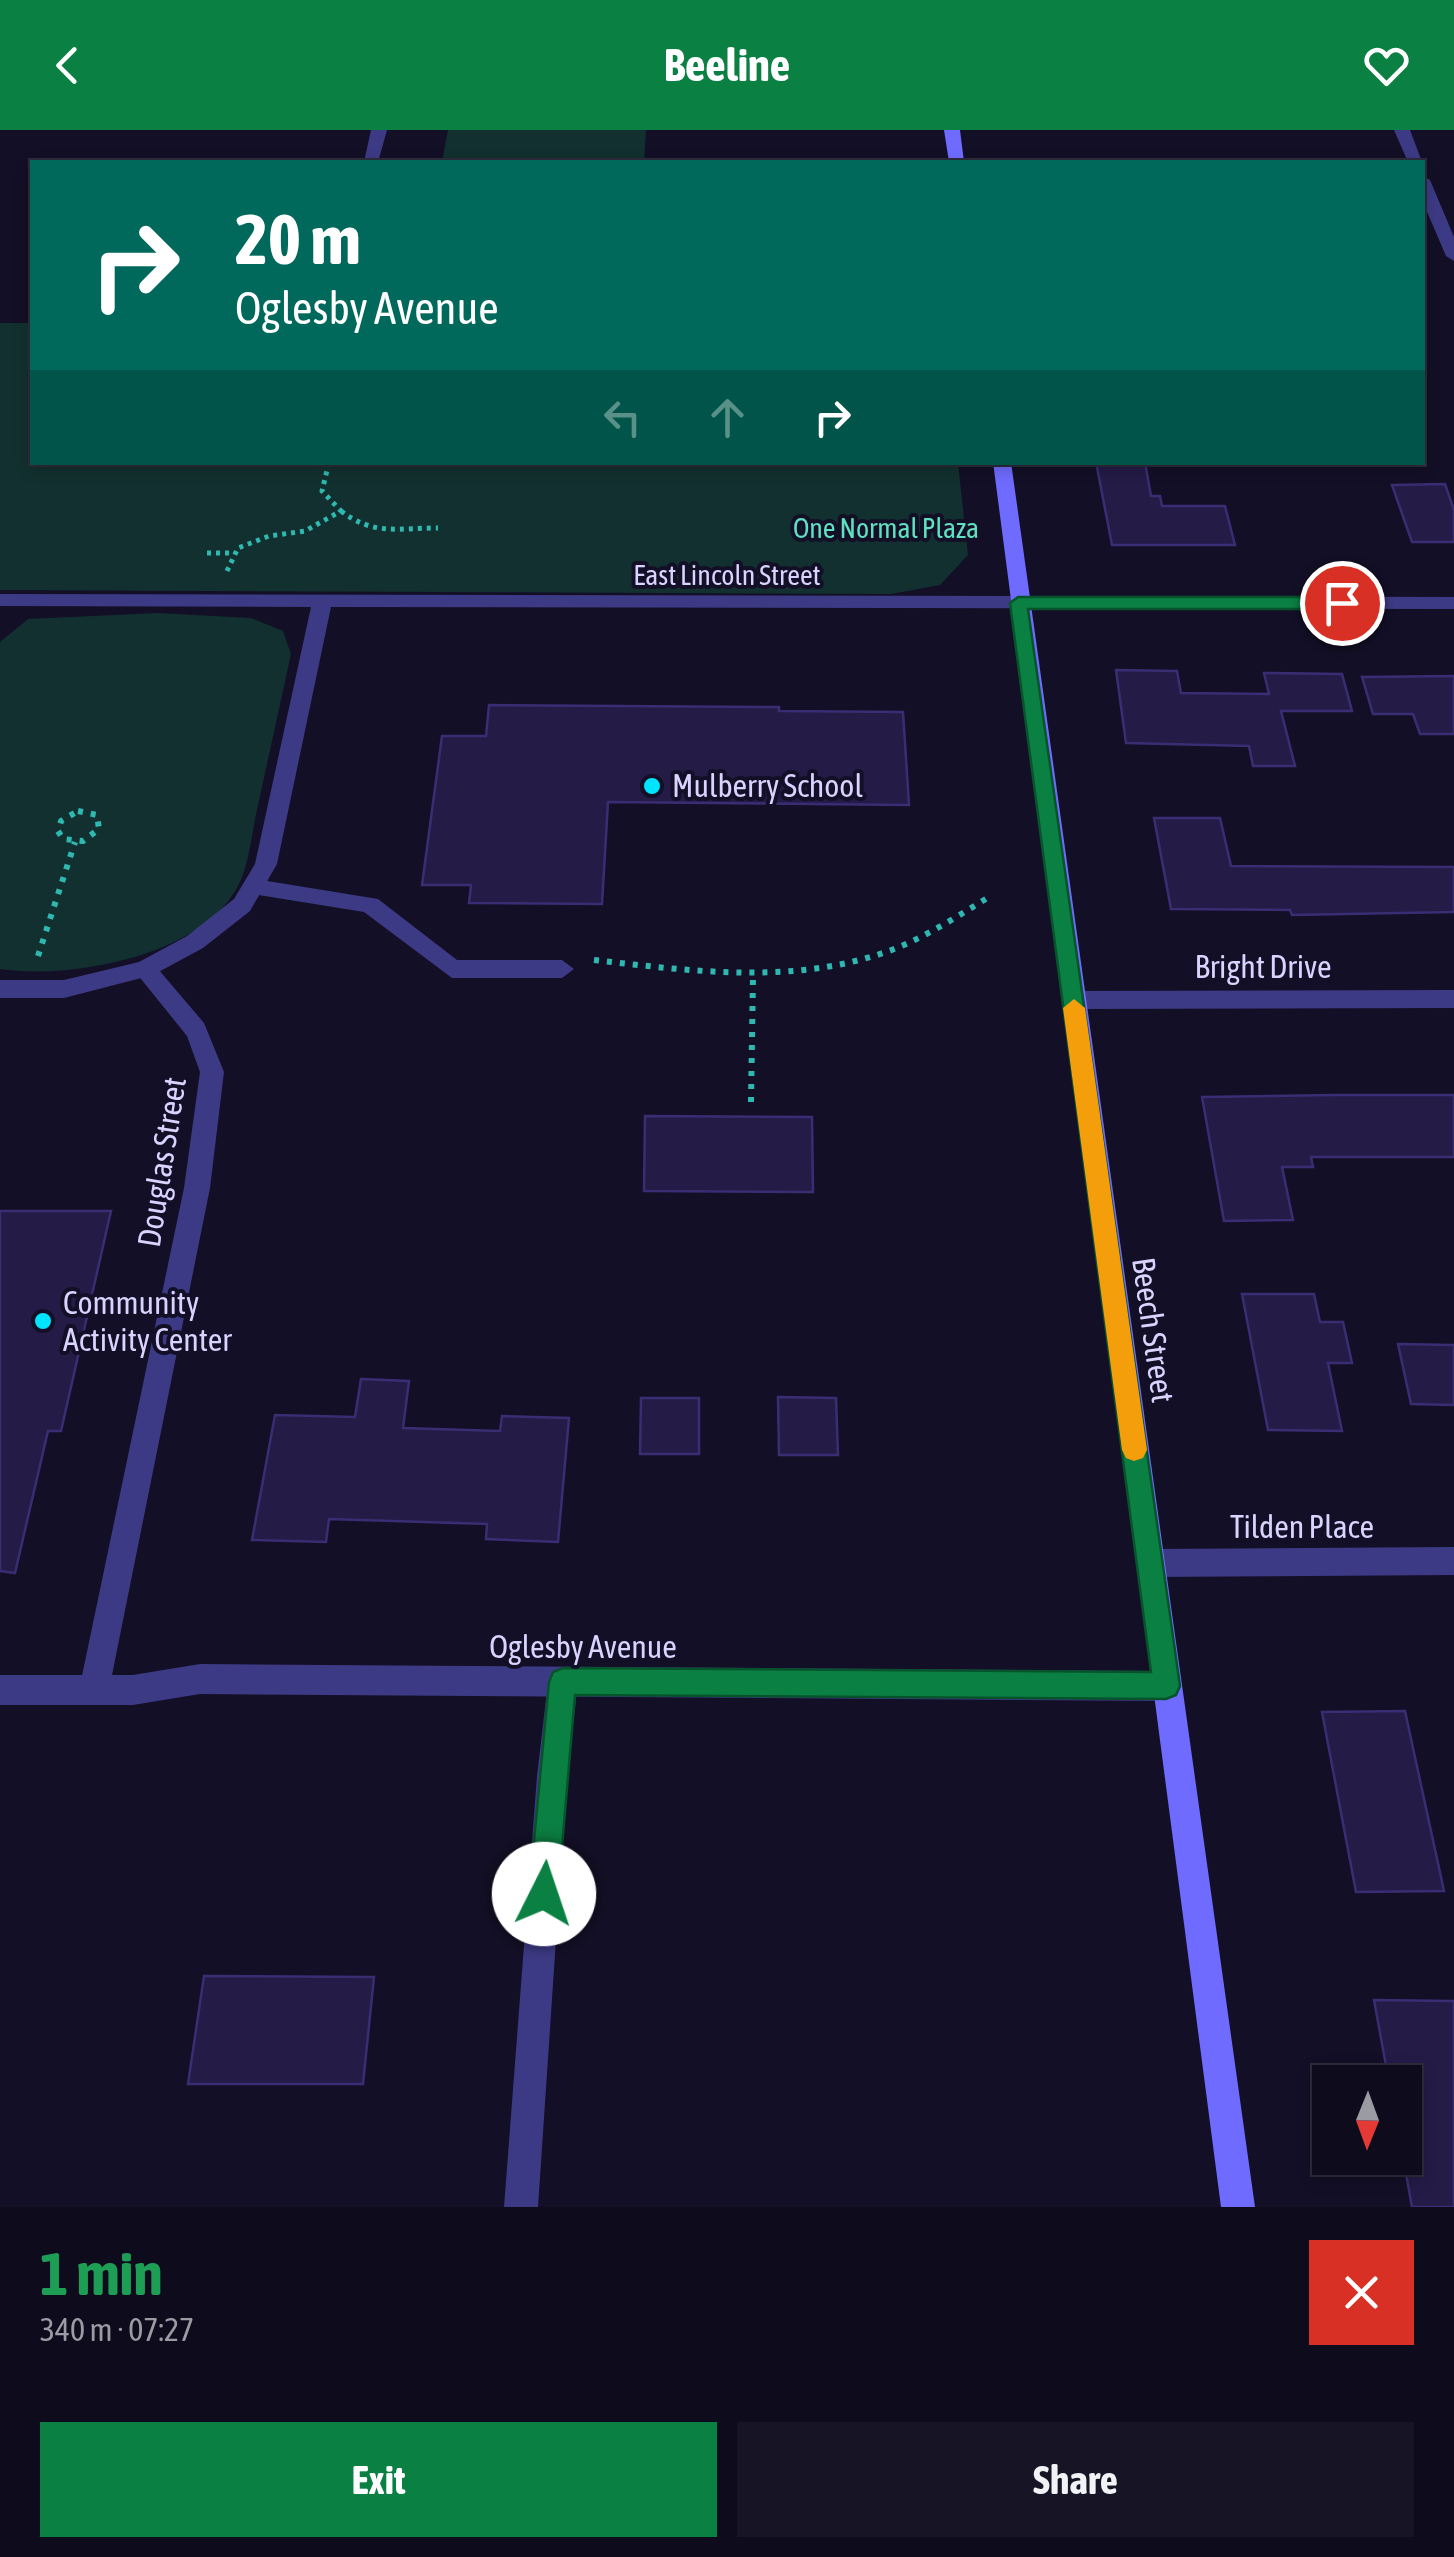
<!DOCTYPE html>
<html lang="en">
<head>
<meta charset="utf-8">
<style>
	:root { --surface:#0e0b1c; --page:#171425; --text:#f1f3f6; --muted:#9b9ba3; --line:#2e2b3b; --accent:#0b8043 }
	body { margin:0; font-family:"Asap Condensed",sans-serif; background:var(--page); color:var(--text); height:100vh; display:flex; flex-direction:column; font-size:38px; white-space:nowrap }
	* { box-sizing:border-box; margin:0 }
	p { font-size:32px; color:var(--muted) }
	.icon { flex:none; width:55px; height:55px; fill:none; stroke:currentColor; stroke-width:2; stroke-linecap:round; stroke-linejoin:round }
	.map { position:relative; height:2077px; overflow:hidden }
	.sheet { display:flex; flex-direction:column; background:var(--surface); flex:1 }
	.sheet>* { flex:none }
	.hud { position:absolute; left:30px; top:30px; width:1395px; height:305px; border-radius:0px; box-shadow:0 5px 15px #0003,0 0 0 2px var(--line); background:#00695c; color:#fff; overflow:hidden }
	.needle { width:65px; rotate:181deg }
	.fabs { position:absolute; left:1312px; top:1935px; display:grid; gap:20px }
	.fabs a { display:grid; place-items:center; width:110px; height:110px; border-radius:0px; background:var(--surface); box-shadow:0 5px 15px #0003,0 0 0 2px var(--line); font-size:50px }
	.pin { position:absolute; display:grid; place-items:center; width:85px; height:85px; color:#fff; margin:-42px; border:5px solid #fff; border-radius:50%; box-shadow:0 2px 10px #0007 }
	.me { position:absolute; width:110px; margin:-55px; rotate:4deg; stroke-linejoin:round; filter:drop-shadow(0 0 8px #0008) }
	.turn { display:flex; align-items:center; gap:35px; height:210px; padding:0 40px; font-size:45px }
	.turn .icon { width:130px; height:130px; stroke-width:2.5 }
	.turn b { display:block; font-size:70px; line-height:85px }
	.lanes { display:flex; align-items:center; height:95px; padding:0 40px; background:#0003; justify-content:center; gap:50px; direction:ltr }
	.lanes .off { opacity:.35 }
	.round { display:grid; place-items:center; flex:none; width:105px; height:105px; border-radius:0px; background:var(--page) }
	.head { display:flex; align-items:center; justify-content:space-between; height:170px; padding:0 40px }
	h1 { font-size:60px; font-weight:700; line-height:75px; color:#1e9e55 }
	.primary-button { display:flex; gap:20px; margin-top:auto; padding:20px 40px }
	.primary-button a { flex:1; height:115px; border-radius:0px; background:var(--accent); color:#fff; font-size:40px; font-weight:700; line-height:115px; text-align:center }
	.primary-button a+a { background:var(--page); color:var(--text) }
	header { display:flex; justify-content:space-between; align-items:center; height:130px; padding:0 40px; background:var(--accent); color:#fff; font-size:45px; font-weight:700 }
	.map>svg:first-child { display:block }
	.green { fill:#12302f }
	.building { fill:#241b47; stroke:#3b2d73; stroke-width:2.5 }
	.lines { fill:none; stroke-linecap:round; stroke-linejoin:round }
	.path-far1 { stroke:#2fb8b0; stroke-width:5; stroke-dasharray:4 5; stroke-linecap:butt }
	.path { stroke:#2fb8b0; stroke-width:6; stroke-dasharray:5 8; stroke-linecap:butt }
	.service { fill:#3d3a85; fill-rule:evenodd }
	.minor { fill:#3d3a85; fill-rule:evenodd }
	.secondary { fill:#6f6bff; fill-rule:evenodd }
	.route { fill:#0b8043; stroke:#07532c; stroke-width:2.5 }
	.slow { fill:#f59e0b }
	.poi-dot { fill:#00e5ff; stroke:#130f26; stroke-width:4 }
	.labels { text-anchor:middle; stroke-width:8; stroke-linejoin:round; paint-order:stroke }
	.far-park-label { font-size:28px; fill:#5fe0c0; stroke:#130f26 }
	.far-street-label { font-size:28px; fill:#d9d4ff; stroke:#130f26 }
	.poi-label { font-size:32px; fill:#d9d4ff; stroke:#130f26; text-anchor:start }
	.street-label { font-size:32px; fill:#d9d4ff; stroke:#130f26 }
</style>
</head>
<body>
<header><svg class="icon" aria-label="back" viewBox="0 0 24 24"><path d="M15 5l-7 7 7 7"/></svg>Beeline<svg class="icon" aria-label="heart" viewBox="0 0 24 24"><path d="M12 20l-8-8c-3-5 5-10 8-4 3-6 11-1 8 4z"/></svg></header>
<div class="map">
<svg width="1454" height="2077" viewBox="0 0 1454 2077">
	<rect width="100%" height="100%" fill="#130f26"/>
	<path class="green" d="M448,0H646L644,32H442Z
		M0,193H32V332L958,333L968,425L940,455L891,464L0,460Z
		M158,483L251,488L283,501L291,524C280,576 268,628 257,680C252,702 250,727 242,747C212,825 72,850 0,839V512L28,489Z"/>
	<path class="building" d="M1096,332H1145L1151,366H1160L1162,376H1225L1235,415H1112Z
		M1445,354L1454,380V412H1412L1392,355Z
		M1116,540L1177,541L1181,563L1269,564L1264,543L1342,544L1352,581H1281L1295,636H1253L1249,616L1126,613Z
		M1454,546V604H1420L1413,584H1373L1362,547Z
		M489,575L779,577V581L903,582L909,675L608,672L602,774L469,773L471,755H422L442,606H486Z
		M1154,688H1220L1231,736L1454,737V782L1292,785L1290,780L1171,779Z
		M1335,965H1454V1027H1311L1313,1037H1282L1293,1090L1224,1091L1202,967Z
		M645,986L812,987L813,1062L644,1061Z
		M0,1081H111L61,1301H48L15,1443L0,1441Z
		M1242,1164H1314L1320,1192H1343L1352,1233H1328L1342,1301L1268,1300Z
		M1398,1214L1454,1215V1275L1411,1274Z
		M361,1249L409,1251L403,1298L500,1301L502,1286L569,1288L558,1412L486,1409L487,1394L329,1389L326,1412L252,1410L275,1285L355,1287Z
		M778,1267L836,1268L838,1325H779Z
		M641,1268H699V1324H640Z
		M1405,1581L1444,1761L1356,1762L1322,1582Z
		M204,1846L374,1847L363,1954H188Z
		M1374,1870L1454,1871V2077H1412L1405,2038V1952H1389Z"/>
	<g class="lines">
		<path class="path-far1" d="M341,381C374,406 398,398 438,398
			M207,423H234
			M227,441L238,418L269,406L305,401L341,381L322,361L329,332"/>
		<path class="path" d="M78,681L97,685L99,699L83,711L63,709L58,701L61,691Z
			M38,826L75,712
			M594,830C692,841 791,855 886,822C923,809 956,787 989,767
			M751,972L753,846"/>
		<path class="service" d="M371,0H387L378,32H364Z
			M255,749L378,769L457,830H562L574,839L562,848H452L364,782L247,763L244,757L247,751Z
			M145,830L153,833L204,893L224,942L210,1058L109,1560L105,1570L94,1575L83,1570L79,1560L184,1058L200,942L187,906L133,839Z
			M563,1537L574,1542L578,1552L567,1646L538,2077H504L537,1646L548,1552L552,1542Z"/>
		<path class="minor" d="M1394,0H1410L1422,32H1408Z
			M1422,45L1430,50L1454,107V131L1446,126L1422,70Z
			M0,464L1454,467V479L331,477L277,734L250,781L203,818L153,845L64,868H0V850H64L139,832L187,806L234,769L255,734L311,477L0,476Z
			M1454,860V878L1073,879L1061,870L1073,861Z
			M1454,1417V1445L1150,1447L1140,1443L1136,1433L1140,1423L1150,1419Z
			M200,1534L1167,1541L1178,1546L1182,1556L1178,1566L1167,1571L200,1564L133,1575H0V1545H133Z"/>
		<path class="secondary" d="M944,0H960L964,32H949Z
			M993,332H1011L1255,2077H1221Z"/>
	</g>
	<path class="route" d="M1018,467H1342L1350,473L1342,479H1028L1180,1556L1176,1565L1166,1569L575,1565L558,1764L554,1774L544,1778L534,1774L529,1764L549,1552L553,1542L563,1538L1151,1542L1010,473Z"/>
	<path class="slow" d="M1074,869L1085,878L1147,1320L1143,1328L1134,1331L1126,1328L1122,1320L1063,878Z"/>
	<g class="poi-dot">
		<circle cx="652" cy="656" r="10"/>
		<circle cx="43" cy="1191" r="10"/>
	</g>
	<g class="labels">
		<g class="far-park-label">
			<text x="886" y="408">One Normal Plaza</text>
		</g>
		<g class="far-street-label">
			<text x="727" y="455">East Lincoln Street</text>
		</g>
		<g class="poi-label">
			<text x="672" y="667">Mulberry School</text>
			<text x="63" y="1184">Community<tspan x="63" dy="37">Activity Center</tspan></text>
		</g>
		<g class="street-label">
			<text x="1263" y="848">Bright Drive</text>
			<text transform="translate(162 1032) rotate(-81)" y="11">Douglas Street</text>
			<text transform="translate(1153 1200) rotate(82)" y="11">Beech Street</text>
			<text x="1302" y="1408">Tilden Place</text>
			<text x="583" y="1528">Oglesby Avenue</text>
		</g>
	</g>
</svg>
<div class="fabs">
<a><svg class="needle" viewBox="-14 -14 28 28"><path d="M0-13l5 13h-10z" fill="#e53935"/><path d="M0 13l5-13h-10z" fill="#9b9ba3"/></svg></a>
</div>
<div class="pin" style="left:1342px;top:473px;background:#d93025"><svg class="icon" aria-label="arrive" viewBox="0 0 24 24"><path d="M6 21V4h12l-3 4 3 4H6"/></svg></div>
<svg class="me" style="left:544px;top:1764px" viewBox="-20 -20 40 40"><circle r="19" fill="#fff"/><path d="M0-13L10 11 0 6-10 11z" fill="#0b8043"/></svg>
<div class="hud">
<div class="turn"><svg class="icon" aria-label="right" viewBox="0 0 24 24"><path d="M7 20v-9h11M14 6l5 5-5 5"/></svg><div><b>20 m</b>Oglesby Avenue</div></div>
<div class="lanes"><svg class="icon off" aria-label="left" viewBox="0 0 24 24"><path d="M17 20v-9H6M10 6l-5 5 5 5"/></svg><svg class="icon off" aria-label="ahead" viewBox="0 0 24 24"><path d="M12 20V5M6 11l6-6 6 6"/></svg><svg class="icon" aria-label="right" viewBox="0 0 24 24"><path d="M7 20v-9h11M14 6l5 5-5 5"/></svg></div>
</div>
</div>
<section class="sheet">
<div class="head"><div><h1>1 min</h1><p>340 m · 07:27</p></div><a class="round" style="background:#d93025;color:#fff"><svg class="icon" aria-label="close" viewBox="0 0 24 24"><path d="M6 6l12 12M18 6L6 18"/></svg></a></div>
<div class="primary-button"><a>Exit</a><a>Share</a></div>
</section>
</body>
</html>
